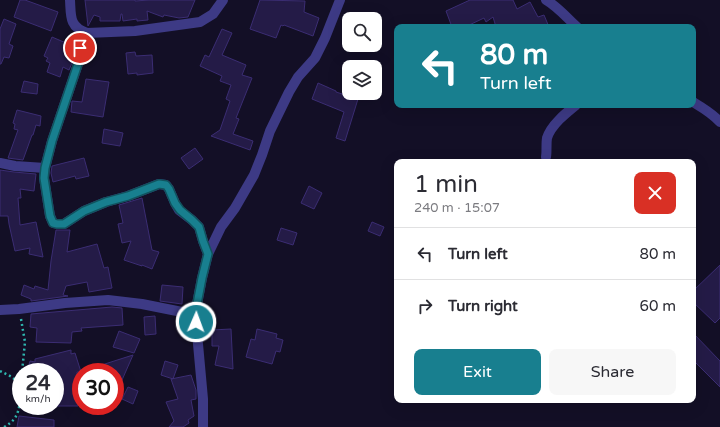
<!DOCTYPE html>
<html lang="en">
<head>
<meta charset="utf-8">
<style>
	:root { --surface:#fff; --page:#f7f7f7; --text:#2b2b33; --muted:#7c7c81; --line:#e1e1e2; --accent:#187f8f }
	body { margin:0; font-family:"Varela Round",sans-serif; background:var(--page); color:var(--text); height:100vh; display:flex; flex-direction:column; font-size:15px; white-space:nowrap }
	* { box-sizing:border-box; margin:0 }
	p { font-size:13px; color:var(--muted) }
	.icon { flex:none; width:22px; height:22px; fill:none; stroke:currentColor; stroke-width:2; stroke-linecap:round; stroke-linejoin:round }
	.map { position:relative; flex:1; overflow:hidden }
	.panel { position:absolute; left:394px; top:159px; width:302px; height:244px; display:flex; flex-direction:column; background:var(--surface); border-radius:8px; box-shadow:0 4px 16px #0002 }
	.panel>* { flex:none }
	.banner { position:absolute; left:394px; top:24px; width:302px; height:84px; border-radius:8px; box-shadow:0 4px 16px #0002; background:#187f8f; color:#fff; overflow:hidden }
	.buttons { position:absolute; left:342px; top:12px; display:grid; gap:8px }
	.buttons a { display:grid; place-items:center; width:40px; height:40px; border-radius:8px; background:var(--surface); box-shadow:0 4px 16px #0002; font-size:20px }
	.speed { position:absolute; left:12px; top:363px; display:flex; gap:8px; font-size:20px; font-weight:700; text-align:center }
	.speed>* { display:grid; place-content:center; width:52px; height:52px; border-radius:50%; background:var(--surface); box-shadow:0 4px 16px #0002; line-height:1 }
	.speed small { font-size:10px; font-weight:400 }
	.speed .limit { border:6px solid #d22; background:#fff; color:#111 }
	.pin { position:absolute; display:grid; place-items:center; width:34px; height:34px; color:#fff; margin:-17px; border:2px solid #fff; border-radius:50%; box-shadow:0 1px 4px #0007 }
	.me { position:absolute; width:44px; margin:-22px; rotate:2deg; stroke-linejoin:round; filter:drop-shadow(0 0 3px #0008) }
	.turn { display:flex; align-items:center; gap:14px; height:84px; padding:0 20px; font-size:18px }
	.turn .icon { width:52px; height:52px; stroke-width:2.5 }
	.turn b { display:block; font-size:28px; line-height:34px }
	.round { display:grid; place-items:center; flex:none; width:42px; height:42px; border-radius:8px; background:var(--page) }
	.headline { display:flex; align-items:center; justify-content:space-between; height:68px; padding:0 20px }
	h1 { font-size:24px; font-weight:600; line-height:30px }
	.button { display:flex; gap:8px; margin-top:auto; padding:8px 20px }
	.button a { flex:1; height:46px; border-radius:8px; background:var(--accent); color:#fff; font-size:16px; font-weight:600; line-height:46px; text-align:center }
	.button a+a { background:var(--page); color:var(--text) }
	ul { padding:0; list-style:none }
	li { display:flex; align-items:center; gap:12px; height:52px; padding:0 20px; border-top:1px solid var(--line) }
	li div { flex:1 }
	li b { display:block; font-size:15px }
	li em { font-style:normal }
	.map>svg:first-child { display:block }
	.building { fill:#241b47; stroke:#3b2d73 }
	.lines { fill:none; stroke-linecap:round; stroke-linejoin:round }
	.path { stroke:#2fb8b0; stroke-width:2.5; stroke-dasharray:2 3; stroke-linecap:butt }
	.street { stroke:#3d3a85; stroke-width:10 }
	.route-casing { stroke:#10535d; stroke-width:10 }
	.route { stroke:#187f8f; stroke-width:7 }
</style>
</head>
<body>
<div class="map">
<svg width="720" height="427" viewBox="0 0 720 427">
	<rect width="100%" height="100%" fill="#130f26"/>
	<path class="building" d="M20,0H25L58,12L51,31L14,17Z
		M85,0H135V1L149,0H195L188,17L179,18L164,15L163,17L147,11L148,20L137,21V19L123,21L122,14H121L120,21H100V17L94,15L88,26Z
		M260,0L305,1L304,12L319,18L313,36L284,25L283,26L281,25L276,38L250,29Z
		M470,0H513L517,9L530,2L538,17L544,15L549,27H496L493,17L486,22L484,18L465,27H452L446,11Z
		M4,19L16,24L9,44L13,46L9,58L4,57L1,64H0V29Z
		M222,29L232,33L222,55L246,65L242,75L252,78L236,118L239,119L233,134L253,141L250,150L211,136L220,130L230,101L226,99L231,85L220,81L222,76L200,66L205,55L209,57Z
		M52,37L73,46L71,56L72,57V63L69,70L63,67L60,77L47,72L50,63L46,61L48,58L44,56Z
		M135,52L136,56L152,55L153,73L137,75V73L128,74L126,53Z
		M86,79L109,82L103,117L71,112L72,101L82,102Z
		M24,81L38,84L37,94L21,92Z
		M318,83L336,91V92L358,99L345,141L336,138L344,112L312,99Z
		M17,110L41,116L40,126L36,125L33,135H32L23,160L8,158L18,130L14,129L15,124L13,123Z
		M104,129L123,133L120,146L102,143Z
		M195,148L203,159L189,169L181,158Z
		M84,158L89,176L76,179L75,176L53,182L51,173L52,166Z
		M0,170L14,172L36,174L34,191L20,189L21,198H18L20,225L36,222L43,257L29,254L30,248L15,251L9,224L8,216H0Z
		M309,186L322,193L314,209L301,203Z
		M142,198L152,250L159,252L152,269L142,265V266L124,260L131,241L122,243L118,224L123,223L119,205Z
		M372,222L384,227L380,236L368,231Z
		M281,228L297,233L293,245L277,240Z
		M56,230H70L67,252L97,244L104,268L108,267L112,288L89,292L87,282L66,286L63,295L68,296L31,301V299L21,295L24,285L34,289L35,286L48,290L51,261Z
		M720,265V318L715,323L693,302V291Z
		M162,285L183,287L182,304L160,301Z
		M112,307L122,308L123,325L81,328L82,331L72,332L71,343L36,342L37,328L30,327L31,314Z
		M155,316L156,334L145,335L144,317Z
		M231,329L233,369L215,365L219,346H212V330Z
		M257,329L277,334L276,338L283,340L280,352L276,351L272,364L246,357L251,339L255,340Z
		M119,331L140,339L134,353L113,347Z
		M693,333L720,361V387L693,360Z
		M71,350V354L75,353L81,372H77L78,406H56L55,372H27L30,361L35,362V359Z
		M133,355L115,396V372H87L86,370Z
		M165,361L178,365L173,379L161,375Z
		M191,375L196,390V399L191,400L194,416L188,420L189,423L183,427H169L174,421L166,402L178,399L171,379Z
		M128,387L138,391L133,404L122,399Z
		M19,416L54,420V427H17Z"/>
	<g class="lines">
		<path class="path" d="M21,319L25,342L22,372
			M0,371L12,377L21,385
			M4,427C21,418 19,406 21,389"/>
		<path class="street" d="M70,0C71,16 69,27 87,33
			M546,0C558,7 567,18 577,27
			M693,102C703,108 712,113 720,122
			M546,157C547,151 546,144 547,138C551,125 566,113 576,105
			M0,163L15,166L45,168
			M208,254L203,241L199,227L192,220L179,210L175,203L169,189L166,185L159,184L128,196L106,202L84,211L64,224H57L53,223L50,216L44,178L45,168L52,141L78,64L79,48L83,38L87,33L135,31L200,22L213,14L223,0
			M0,310L19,309L65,303L108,300L142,304L197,315
			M203,427V399L196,322L197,304L202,278L208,254L221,227L235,208L254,175L262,155L270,131L289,92L298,77L315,58L325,38L340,0"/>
	</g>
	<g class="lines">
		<defs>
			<path id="route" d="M80,48L78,64L52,141L45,168L44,178L50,216L53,223L57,224H64L84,211L106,202L128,196L159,184L166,185L169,189L175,203L180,210L192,220L199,227L203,241L208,254L202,278L197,304L196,322"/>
		</defs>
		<use href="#route" class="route-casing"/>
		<use href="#route" class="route"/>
	</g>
</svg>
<div class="buttons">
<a><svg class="icon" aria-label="search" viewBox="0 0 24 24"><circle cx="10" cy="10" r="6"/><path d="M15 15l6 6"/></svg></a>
<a><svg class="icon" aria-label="layers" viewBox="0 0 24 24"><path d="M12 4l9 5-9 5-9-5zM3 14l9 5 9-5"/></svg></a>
</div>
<div class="speed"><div>24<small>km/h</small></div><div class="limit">30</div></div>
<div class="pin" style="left:80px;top:48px;background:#d93025"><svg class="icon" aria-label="arrive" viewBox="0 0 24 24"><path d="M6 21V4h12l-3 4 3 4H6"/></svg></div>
<svg class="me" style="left:196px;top:322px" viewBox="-20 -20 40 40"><circle r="17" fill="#187f8f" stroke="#fff" stroke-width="3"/><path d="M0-11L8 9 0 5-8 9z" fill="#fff"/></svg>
<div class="banner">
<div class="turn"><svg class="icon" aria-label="left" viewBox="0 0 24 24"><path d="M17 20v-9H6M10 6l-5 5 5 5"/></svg><div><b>80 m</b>Turn left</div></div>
</div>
<section class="panel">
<div class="headline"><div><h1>1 min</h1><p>240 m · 15:07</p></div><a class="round" style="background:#d93025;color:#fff"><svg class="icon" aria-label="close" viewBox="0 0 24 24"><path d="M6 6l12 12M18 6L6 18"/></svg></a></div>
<ul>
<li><svg class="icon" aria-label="left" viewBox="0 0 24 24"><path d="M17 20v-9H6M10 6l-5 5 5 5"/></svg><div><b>Turn left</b></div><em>80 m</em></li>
<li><svg class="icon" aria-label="right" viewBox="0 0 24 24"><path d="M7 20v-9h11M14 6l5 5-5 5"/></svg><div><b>Turn right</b></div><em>60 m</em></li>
</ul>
<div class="button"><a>Exit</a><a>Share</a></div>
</section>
</div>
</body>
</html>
